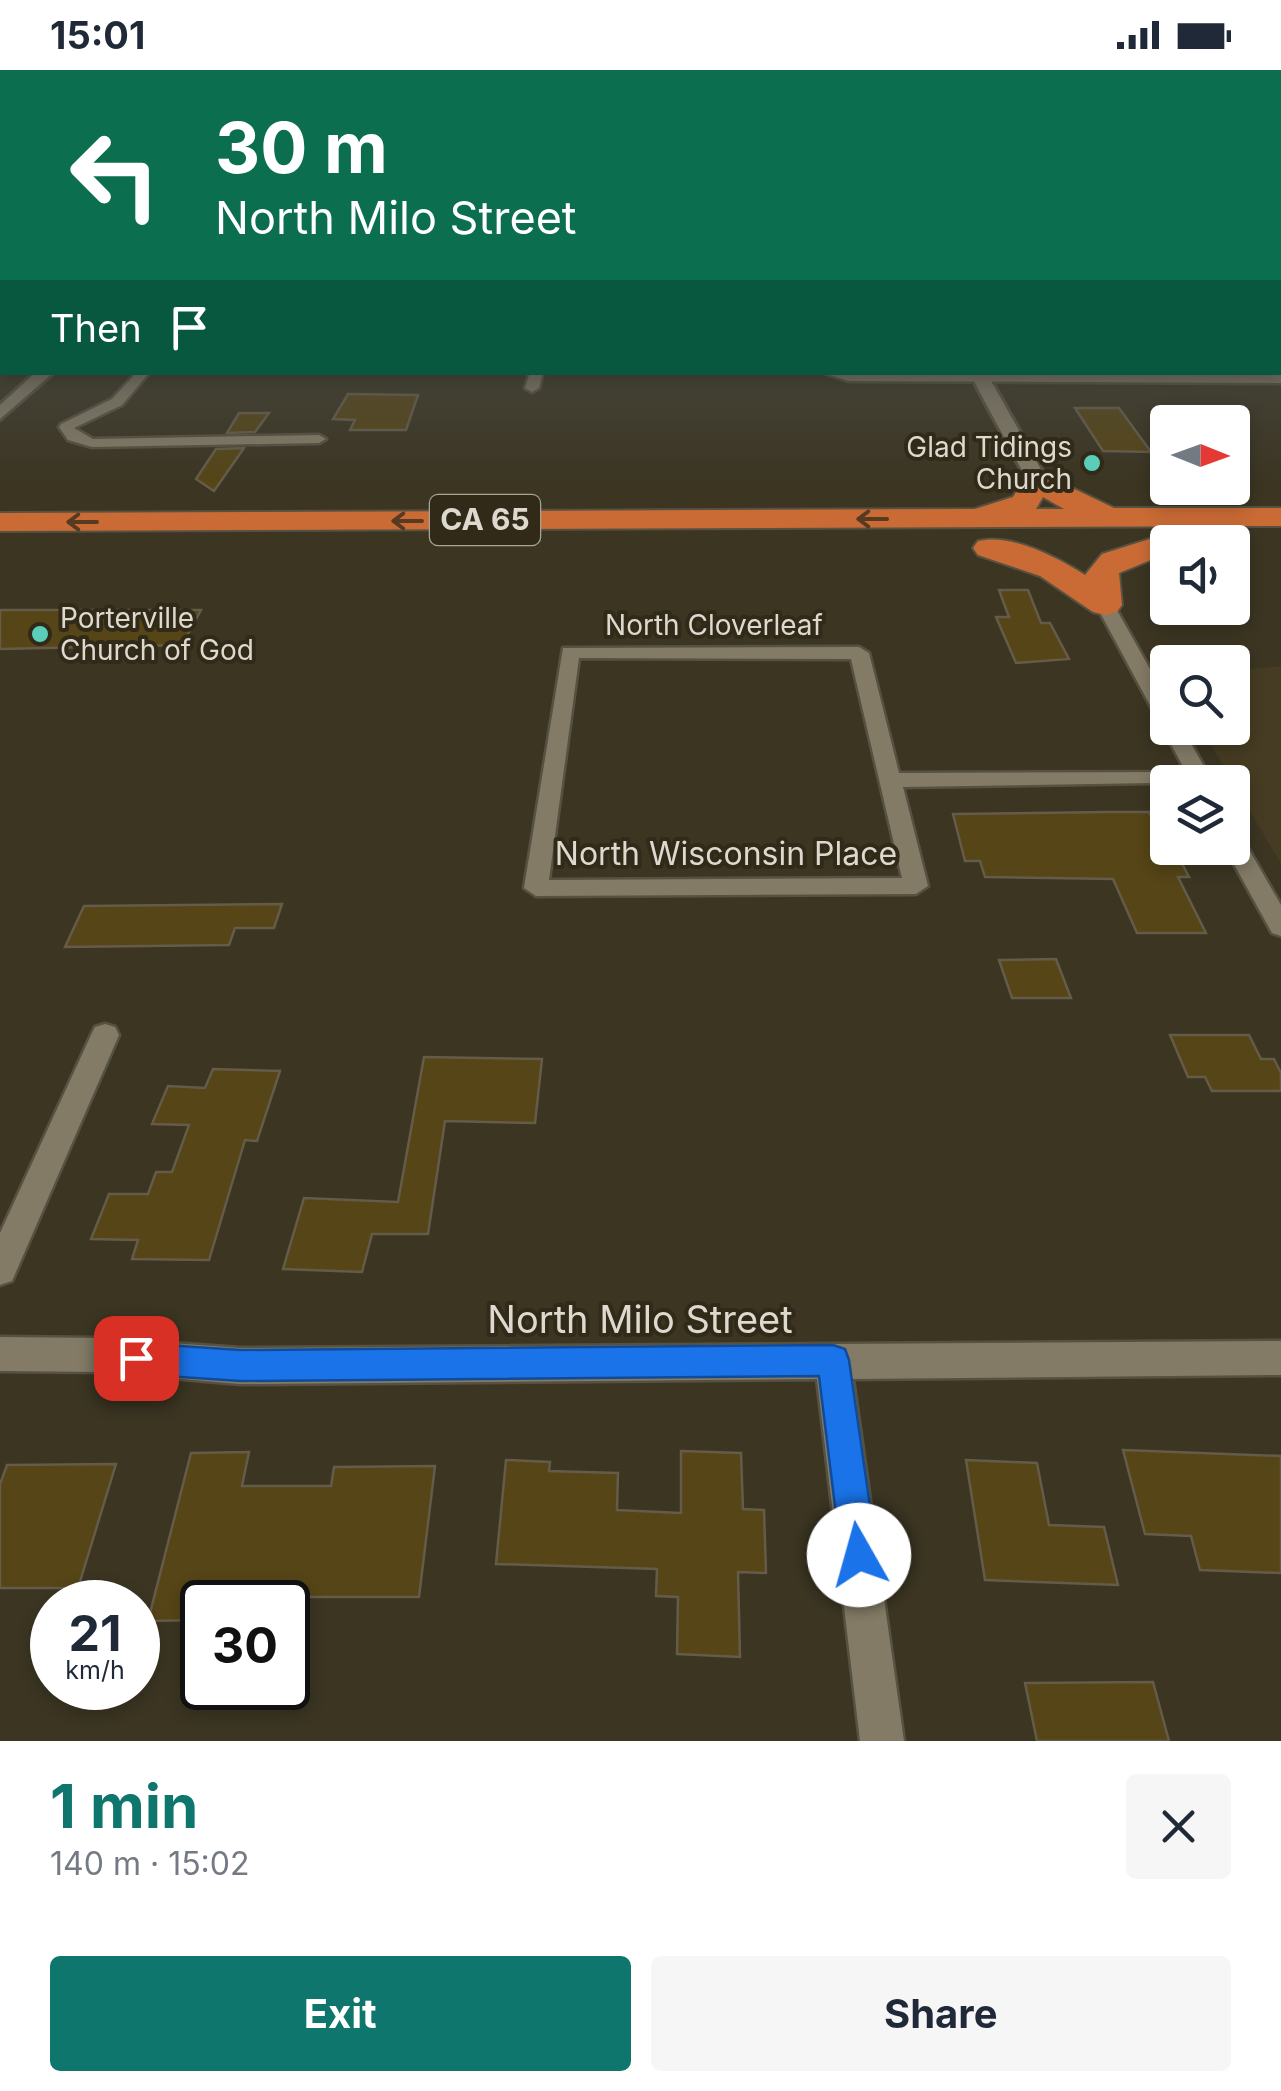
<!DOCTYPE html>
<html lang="en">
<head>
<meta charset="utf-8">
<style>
	:root { --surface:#fff; --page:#f6f6f7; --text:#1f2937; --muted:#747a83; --accent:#0f766e }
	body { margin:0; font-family:Inter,sans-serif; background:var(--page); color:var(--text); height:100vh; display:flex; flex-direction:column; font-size:38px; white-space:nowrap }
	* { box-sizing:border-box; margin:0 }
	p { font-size:32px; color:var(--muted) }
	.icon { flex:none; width:55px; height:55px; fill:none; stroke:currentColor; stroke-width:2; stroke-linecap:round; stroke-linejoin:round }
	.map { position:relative; height:1671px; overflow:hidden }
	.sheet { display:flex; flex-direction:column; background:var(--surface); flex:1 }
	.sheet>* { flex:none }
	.guide { position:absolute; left:0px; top:0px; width:1282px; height:305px; box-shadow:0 5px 15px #0003; background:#0b6e4f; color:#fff; overflow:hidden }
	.needle { width:65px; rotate:91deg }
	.buttons { position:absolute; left:1150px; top:335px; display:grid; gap:20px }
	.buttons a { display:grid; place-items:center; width:100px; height:100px; border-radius:10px; background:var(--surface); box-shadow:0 5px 15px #0003; font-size:50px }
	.speed { position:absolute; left:30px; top:1510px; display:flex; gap:20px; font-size:50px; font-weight:700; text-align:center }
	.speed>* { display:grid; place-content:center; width:130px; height:130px; border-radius:50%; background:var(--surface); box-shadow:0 5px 15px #0003; line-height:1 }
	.speed small { font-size:25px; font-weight:400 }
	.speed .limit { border:5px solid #111; border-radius:15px; background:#fff; color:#111 }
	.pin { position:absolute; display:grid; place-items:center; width:85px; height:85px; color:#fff; margin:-42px; border-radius:20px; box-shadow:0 5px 15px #0006 }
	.me { position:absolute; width:110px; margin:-55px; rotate:353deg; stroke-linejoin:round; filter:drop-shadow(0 0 8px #0008) }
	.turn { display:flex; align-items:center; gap:35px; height:210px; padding:0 50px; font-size:45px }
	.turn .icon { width:130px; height:130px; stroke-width:2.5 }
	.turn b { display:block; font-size:70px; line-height:85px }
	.then { display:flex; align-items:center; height:95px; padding:0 50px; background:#0003; gap:20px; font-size:38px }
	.round { display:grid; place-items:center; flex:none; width:105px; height:105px; border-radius:10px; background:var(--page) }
	.summary { display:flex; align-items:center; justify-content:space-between; height:170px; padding:0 50px }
	h1 { font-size:60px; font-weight:700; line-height:75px; color:var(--accent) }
	.cta { display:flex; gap:20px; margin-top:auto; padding:20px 50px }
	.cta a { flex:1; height:115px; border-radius:10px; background:var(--accent); color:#fff; font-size:40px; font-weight:700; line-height:115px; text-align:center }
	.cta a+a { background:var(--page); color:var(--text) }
	.status { display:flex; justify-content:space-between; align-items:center; height:70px; padding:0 50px; background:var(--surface); direction:ltr }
	.status svg { height:28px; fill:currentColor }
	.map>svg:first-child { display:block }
	.built { fill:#463c23 }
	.building { fill:#554517; stroke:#645c49; stroke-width:2.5 }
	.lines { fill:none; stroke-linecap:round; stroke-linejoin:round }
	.minor-casing { stroke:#565141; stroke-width:5 }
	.tertiary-casing { stroke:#565141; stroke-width:6 }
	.motorway-casing { stroke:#565141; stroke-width:4 }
	.minor { fill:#837b66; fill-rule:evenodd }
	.tertiary { fill:#837b66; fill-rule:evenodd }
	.motorway { fill:#ca6b36; fill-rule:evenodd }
	.oneway { stroke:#573a20 }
	.route { fill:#1a73e8; stroke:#114b97; stroke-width:2.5 }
	.poi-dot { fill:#5bcebb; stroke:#312a19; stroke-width:4 }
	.labels { text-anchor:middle; stroke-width:8; stroke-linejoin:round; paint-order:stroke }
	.far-poi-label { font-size:28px; fill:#ddd9ce; stroke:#312a19; text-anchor:end }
	.far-street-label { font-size:28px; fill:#ddd9ce; stroke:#312a19 }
	.shield { fill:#312a19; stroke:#a9a498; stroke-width:2.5 }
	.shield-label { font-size:30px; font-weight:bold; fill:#ddd9ce }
	.street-label { font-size:32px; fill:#ddd9ce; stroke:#312a19 }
	.near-street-label { font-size:38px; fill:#ddd9ce; stroke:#312a19 }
</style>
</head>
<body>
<div class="status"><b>15:01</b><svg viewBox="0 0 49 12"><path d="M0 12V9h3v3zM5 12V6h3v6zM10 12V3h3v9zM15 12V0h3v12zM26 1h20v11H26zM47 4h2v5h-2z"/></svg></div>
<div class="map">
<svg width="1281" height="1671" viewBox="0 0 1281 1671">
	<rect width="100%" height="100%" fill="#3b3522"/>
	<path class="built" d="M1281,596V794L1201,658H1232L1233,601Z"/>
	<path class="building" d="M348,324L418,325L406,360H350L355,350L333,349Z
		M1075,338H1119L1151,382L1103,381Z
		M239,343H269L255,362L227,363Z
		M244,378L214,421L196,409L216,379Z
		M999,520H1028L1041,553H1050L1069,589L1016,593L996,547H1009Z
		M0,540H201L182,575L0,579Z
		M1106,742H1149L1159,764H1167L1168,778H1174L1189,807H1178L1206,863H1137L1113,809L985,807L980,791H965L953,744Z
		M282,834L274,858H235L229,875L65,877L84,836Z
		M1056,889L1071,928H1012L999,890Z
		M1170,965H1249L1261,989H1274L1281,1003V1021H1212L1205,1007H1188Z
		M424,987L542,989L535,1053L445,1051L428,1164H372L362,1202L283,1199L304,1128L398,1132Z
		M213,999L280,1001L257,1071L245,1070L209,1190L132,1189L138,1170L91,1169L109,1124H148L156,1102H172L189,1055L152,1054L168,1016L205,1018Z
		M1123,1380L1281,1386V1503L1200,1500L1191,1466L1145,1464Z
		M681,1381L741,1383L743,1439L764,1440L766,1503L738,1502L740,1587L677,1584L678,1527L656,1526L657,1499L496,1494L506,1390L550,1392L549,1401L618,1403L617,1440L681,1443Z
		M249,1382L242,1416H331L334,1397L435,1396L419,1527H295L294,1532H202V1550L148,1551L191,1383Z
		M966,1390L1037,1393L1049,1455L1104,1457L1118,1515L985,1510Z
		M116,1394L78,1518H0V1414L7,1395Z
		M1153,1612L1169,1671H1037L1025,1613Z"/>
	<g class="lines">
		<defs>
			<path id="minor" d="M1280,179H1281V183H1280Z
				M1280,211H1281V217H1280Z
				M2,261V269L0,270V262Z
				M137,302H150L122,335L74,358L93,369L319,365L326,369L319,373L92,377L68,370L59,357L61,354L112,329Z
				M530,302H543L539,318L532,322L525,318Z
				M821,302L1281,305V313L848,311Z
				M1105,530L1114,535L1168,631V658H1182L1213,712L903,717L928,816L916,824L536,826L524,818L563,578L859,577L869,583L899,703L1186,702L1096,535ZM579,588L851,589L902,808L549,810Z
				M1232,761L1240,764L1281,835V866L1272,863L1225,778H1232Z
				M105,954L115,957L119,965L12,1211L0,1215V1163L91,965L95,957Z
				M0,1267L103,1268L240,1278L1281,1271V1305L853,1309L904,1671H860L817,1309L240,1314L103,1302L0,1301Z"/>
			<path id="tertiary" d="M36,302H54L0,349V335Z
				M969,302H986L1047,410L1044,414L1037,416L1027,410Z"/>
			<path id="motorway" d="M1037,401L1114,438H1281V456L0,461V443L975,439L1013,427L1027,404ZM1043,427L1064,439H1036Z
				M1156,467L1167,470L1168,483L1119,503L1122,535L1117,542L1105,545L1093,542L1040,506L978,485L973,478L978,471C1011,463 1057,487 1085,505L1102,484Z"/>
		</defs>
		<use href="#minor" class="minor-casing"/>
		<use href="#tertiary" class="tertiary-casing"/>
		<use href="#motorway" class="motorway-casing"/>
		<use href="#minor" class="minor"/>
		<use href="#tertiary" class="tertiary"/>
		<use href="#motorway" class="motorway"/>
	</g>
	<defs><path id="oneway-shaft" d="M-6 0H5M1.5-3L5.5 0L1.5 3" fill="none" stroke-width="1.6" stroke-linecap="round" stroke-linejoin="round" transform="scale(2.5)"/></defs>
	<g class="oneway">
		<use href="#oneway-shaft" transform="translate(872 449) rotate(180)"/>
		<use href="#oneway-shaft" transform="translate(407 451) rotate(180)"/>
		<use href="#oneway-shaft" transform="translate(82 452) rotate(180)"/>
	</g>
	<linearGradient id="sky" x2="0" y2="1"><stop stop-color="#201d13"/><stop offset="0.43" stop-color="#4f514f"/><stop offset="1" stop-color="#4f514f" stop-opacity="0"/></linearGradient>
	<rect width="1281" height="413" fill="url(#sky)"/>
	<path class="route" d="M136,1273L240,1280L833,1275L845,1279L849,1290L877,1485L872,1498L859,1503L846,1498L841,1485L819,1306L240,1311L136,1304L125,1300L120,1288L125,1277Z"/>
	<g class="poi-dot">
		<circle cx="1092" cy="393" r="10"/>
		<circle cx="40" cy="564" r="10"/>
	</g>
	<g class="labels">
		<g class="far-poi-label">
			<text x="1072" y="387">Glad Tidings<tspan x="1072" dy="32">Church</tspan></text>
			<text x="60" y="558" text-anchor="start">Porterville<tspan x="60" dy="32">Church of God</tspan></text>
		</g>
		<g class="far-street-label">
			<text x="714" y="565">North Cloverleaf</text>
		</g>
		<rect class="shield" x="430" y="425" width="110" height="50" rx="8"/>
		<g class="shield-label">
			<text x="485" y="460">CA 65</text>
		</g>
		<g class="street-label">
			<text x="726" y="795">North Wisconsin Place</text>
		</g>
		<g class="near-street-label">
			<text x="640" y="1263">North Milo Street</text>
		</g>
	</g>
</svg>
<div class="buttons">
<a><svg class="needle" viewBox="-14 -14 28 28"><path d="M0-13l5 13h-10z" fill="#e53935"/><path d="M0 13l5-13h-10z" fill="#747a83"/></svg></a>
<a><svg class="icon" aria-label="sound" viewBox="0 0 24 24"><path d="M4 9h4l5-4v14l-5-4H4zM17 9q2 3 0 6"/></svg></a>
<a><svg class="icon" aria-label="search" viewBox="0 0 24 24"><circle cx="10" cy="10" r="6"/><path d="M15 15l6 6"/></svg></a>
<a><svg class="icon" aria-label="layers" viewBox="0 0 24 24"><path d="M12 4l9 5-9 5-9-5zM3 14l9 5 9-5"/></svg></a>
</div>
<div class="speed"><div>21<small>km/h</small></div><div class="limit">30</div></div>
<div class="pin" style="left:136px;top:1288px;background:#d93025"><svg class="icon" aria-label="arrive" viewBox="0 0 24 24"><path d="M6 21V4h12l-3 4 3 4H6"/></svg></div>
<svg class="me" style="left:859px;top:1485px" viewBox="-20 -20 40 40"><circle r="19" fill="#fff"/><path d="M0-13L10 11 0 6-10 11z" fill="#1a73e8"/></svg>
<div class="guide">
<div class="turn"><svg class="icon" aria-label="left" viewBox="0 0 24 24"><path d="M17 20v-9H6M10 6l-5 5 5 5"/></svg><div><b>30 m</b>North Milo Street</div></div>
<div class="then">Then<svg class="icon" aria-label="arrive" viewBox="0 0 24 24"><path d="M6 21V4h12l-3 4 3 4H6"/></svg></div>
</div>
</div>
<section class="sheet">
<div class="summary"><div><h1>1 min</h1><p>140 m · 15:02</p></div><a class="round"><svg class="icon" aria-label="close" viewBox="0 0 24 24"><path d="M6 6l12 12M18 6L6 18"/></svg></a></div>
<div class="cta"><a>Exit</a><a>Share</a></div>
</section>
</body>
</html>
